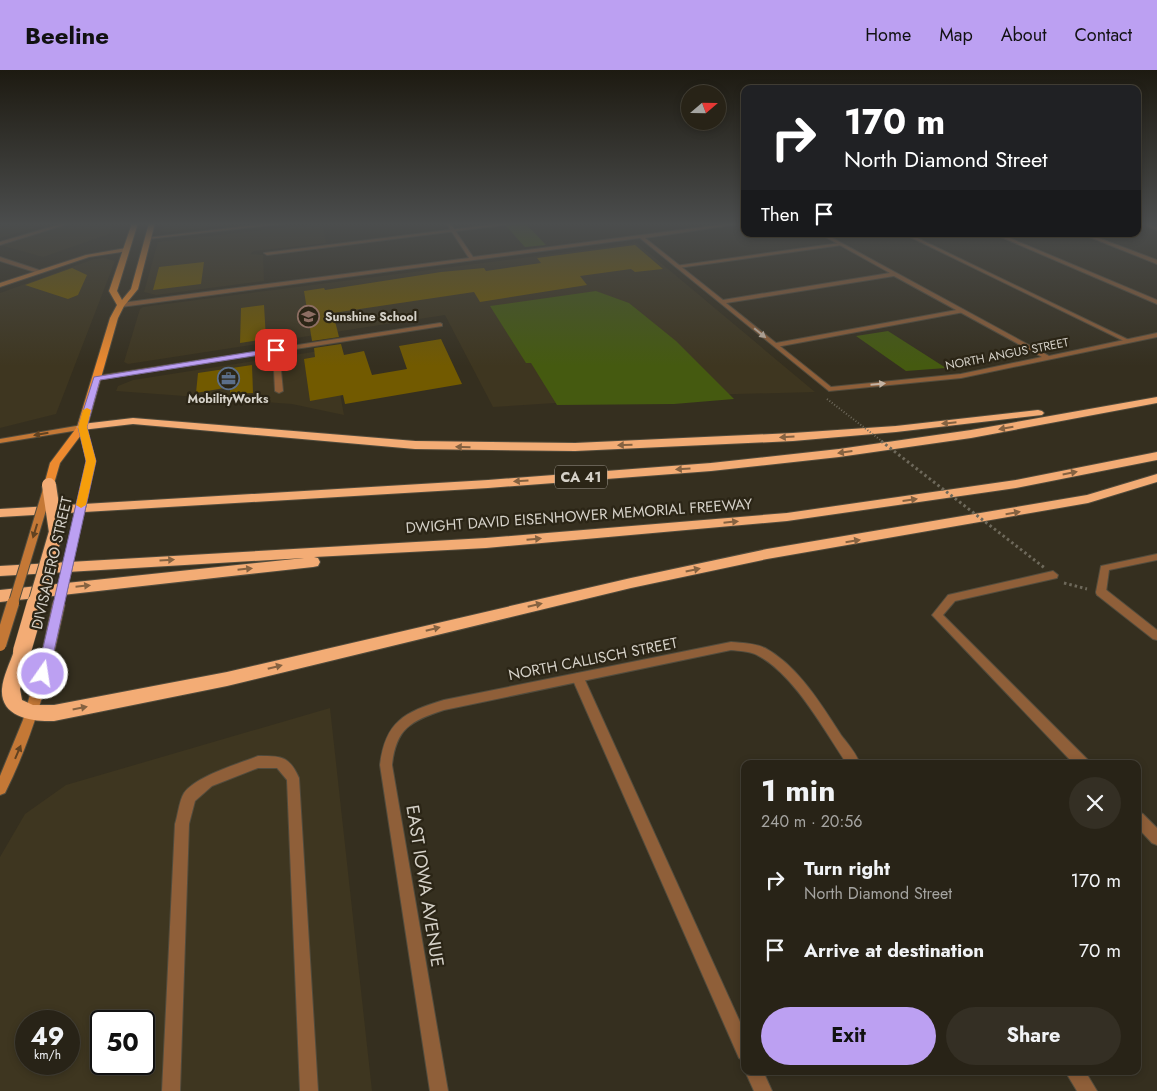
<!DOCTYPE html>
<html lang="en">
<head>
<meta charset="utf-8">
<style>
	:root { --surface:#282317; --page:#342f24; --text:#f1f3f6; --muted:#a5a4a1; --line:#444036; --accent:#bca0f2 }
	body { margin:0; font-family:Jost,sans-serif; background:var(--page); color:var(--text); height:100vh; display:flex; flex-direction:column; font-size:19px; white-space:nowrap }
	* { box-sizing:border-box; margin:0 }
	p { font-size:16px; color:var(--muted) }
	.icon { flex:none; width:28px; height:28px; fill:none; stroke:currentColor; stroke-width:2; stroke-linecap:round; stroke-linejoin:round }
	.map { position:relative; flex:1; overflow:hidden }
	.side { position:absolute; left:741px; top:690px; width:400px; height:315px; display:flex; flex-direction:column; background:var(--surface); border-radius:10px; box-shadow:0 2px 8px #0003,0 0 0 1px var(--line) }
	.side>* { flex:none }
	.top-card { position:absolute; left:741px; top:15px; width:400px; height:152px; border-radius:10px; box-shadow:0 2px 8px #0003,0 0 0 1px var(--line); background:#202124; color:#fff; overflow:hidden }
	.needle { width:32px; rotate:70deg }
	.tools { position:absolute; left:681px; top:15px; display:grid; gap:10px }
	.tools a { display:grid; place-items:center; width:45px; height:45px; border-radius:50%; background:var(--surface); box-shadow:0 2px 8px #0003,0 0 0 1px var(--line); font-size:25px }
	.speed { position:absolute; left:15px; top:940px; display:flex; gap:10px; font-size:25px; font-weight:700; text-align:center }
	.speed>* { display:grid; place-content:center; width:65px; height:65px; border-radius:50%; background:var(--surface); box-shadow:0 2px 8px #0003,0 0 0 1px var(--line); line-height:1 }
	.speed small { font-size:12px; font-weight:400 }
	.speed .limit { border:2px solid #111; border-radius:8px; background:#fff; color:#111 }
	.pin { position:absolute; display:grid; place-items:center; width:42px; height:42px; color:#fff; margin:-21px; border-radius:10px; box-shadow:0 2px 8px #0006 }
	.me { position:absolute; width:55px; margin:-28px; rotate:13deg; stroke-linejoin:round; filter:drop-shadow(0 0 4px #0008) }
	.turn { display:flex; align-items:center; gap:18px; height:105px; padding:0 20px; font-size:22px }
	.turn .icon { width:65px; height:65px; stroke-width:2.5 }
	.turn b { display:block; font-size:35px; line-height:42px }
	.then { display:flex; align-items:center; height:48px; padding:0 20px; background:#0003; gap:10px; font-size:19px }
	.round { display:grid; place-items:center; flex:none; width:52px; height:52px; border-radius:26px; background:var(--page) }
	.overview { display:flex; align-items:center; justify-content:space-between; height:85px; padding:0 20px }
	h1 { font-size:30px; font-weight:700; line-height:38px }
	.cta { display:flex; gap:10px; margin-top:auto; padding:10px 20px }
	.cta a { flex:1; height:58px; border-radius:30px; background:var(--accent); color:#111; font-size:20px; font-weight:700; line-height:58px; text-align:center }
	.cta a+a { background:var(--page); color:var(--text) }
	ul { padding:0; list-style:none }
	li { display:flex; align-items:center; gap:15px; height:70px; padding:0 20px }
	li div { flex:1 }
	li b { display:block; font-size:19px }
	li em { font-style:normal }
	header { display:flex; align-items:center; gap:30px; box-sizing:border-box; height:70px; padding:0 25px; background:var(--accent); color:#111 }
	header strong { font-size:24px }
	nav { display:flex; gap:28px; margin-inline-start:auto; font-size:18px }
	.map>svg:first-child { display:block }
	.built { fill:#3e3620; fill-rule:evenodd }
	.green { fill:#455a10 }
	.building { fill:#725a00 }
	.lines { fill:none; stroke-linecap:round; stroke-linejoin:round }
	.service-casing { stroke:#524c3d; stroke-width:2 }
	.minor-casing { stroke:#524c3d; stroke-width:2 }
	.tertiary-casing { stroke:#524c3d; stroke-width:2 }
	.secondary-casing { stroke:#524c3d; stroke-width:2 }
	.primary-casing { stroke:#524c3d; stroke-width:2 }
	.motorway-casing { stroke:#524c3d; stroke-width:2 }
	.path { stroke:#6e695b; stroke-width:3; stroke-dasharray:2.5 3; stroke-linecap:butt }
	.service { fill:#8f5f39; fill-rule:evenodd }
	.minor { fill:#8f5f39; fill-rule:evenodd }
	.tertiary { fill:#8f5f39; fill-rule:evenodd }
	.secondary { fill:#c47836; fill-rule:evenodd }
	.primary { fill:#ed8a2f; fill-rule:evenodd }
	.motorway { fill:#f3ac75; fill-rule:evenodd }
	.secondary-bridge-far1-casing { stroke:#524c3d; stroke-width:11; stroke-linecap:butt }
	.secondary-bridge-casing { stroke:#524c3d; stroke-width:14; stroke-linecap:butt }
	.motorway-bridge-far1-casing { stroke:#524c3d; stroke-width:16; stroke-linecap:butt }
	.motorway-bridge-casing { stroke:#524c3d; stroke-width:19; stroke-linecap:butt }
	.path-bridge-far1 { stroke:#6e695b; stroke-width:2; stroke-dasharray:1 2; stroke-linecap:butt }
	.path-bridge { stroke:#6e695b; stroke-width:3; stroke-dasharray:2.5 3; stroke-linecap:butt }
	.secondary-bridge-far1 { stroke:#c47836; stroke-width:9 }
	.secondary-bridge { stroke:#c47836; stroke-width:12 }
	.motorway-bridge-far1 { stroke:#f3ac75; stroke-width:14 }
	.motorway-bridge { stroke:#f3ac75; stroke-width:18 }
	.oneway { fill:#c4b4a4 }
	.oneway2 { fill:#856241 }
	.oneway3 { fill:#614221 }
	.route { fill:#bca0f2; stroke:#7a689d }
	.slow { fill:#f59e0b }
	.labels { text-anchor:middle; stroke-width:4.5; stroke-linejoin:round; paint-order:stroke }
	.far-poi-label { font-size:12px; font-weight:bold; fill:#d5d1c8; stroke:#2b2516; text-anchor:start }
	.far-street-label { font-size:12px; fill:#d5d1c8; stroke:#2b2516 }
	.shield { fill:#2b2516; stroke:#a29d93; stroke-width:1 }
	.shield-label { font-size:14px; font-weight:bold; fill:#d5d1c8 }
	.street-label { font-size:15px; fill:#d5d1c8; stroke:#2b2516 }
	.near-street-label { font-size:18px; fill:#d5d1c8; stroke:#2b2516 }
</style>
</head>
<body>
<header>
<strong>Beeline</strong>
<nav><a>Home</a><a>Map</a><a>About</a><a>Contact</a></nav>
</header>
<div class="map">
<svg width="1157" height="1021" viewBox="0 0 1157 1021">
	<rect width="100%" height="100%" fill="#352f1f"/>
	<path class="built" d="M0,153H50L0,168Z
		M61,153H114L109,164L43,187L0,175V172Z
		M163,153H233V155L166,162L161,161Z
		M322,153L326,173L254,181L250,184L263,185L264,211L156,225L144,222L158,172Z
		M637,173L815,322L663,326L493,337L445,245L128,294L124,292L140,239L143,237Z
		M104,188L115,191L56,344L0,358V223L94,189Z
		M332,279L344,345L292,334L116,321L118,316L133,310Z
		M330,638L372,1021H0V787L25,744L66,715ZM26,951H69V994H26ZM101,951H144V994H101Z"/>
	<path class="green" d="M525,153L546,175L525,177L505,155Z
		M596,221L629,233L676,271L734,329L674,334L557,335L531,293H526L490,236Z
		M888,261L946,298L906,301L856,266Z"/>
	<path class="building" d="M635,175L663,199L635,202L631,199L580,206L587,215L480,232L474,222L333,243L339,267L312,271L304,221L324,218L325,220L441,202L484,198L486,201L541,193L537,188Z
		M204,192L201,214L153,220L159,197Z
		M72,198L87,205L78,225L68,229L25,215Z
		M264,235L266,269L240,273L241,238Z
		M441,269L462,314L345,334L343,325L310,331L304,289L315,287L314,278L341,274L344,285L364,281L372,305L407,299L399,276Z
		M252,295L253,323L230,324V317L196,323L198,303Z"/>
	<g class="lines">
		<defs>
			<path id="service" d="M64,153H71L0,175V172Z
				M504,153H519L267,185L264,183Z
				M904,164H909L1131,271L1126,272Z
				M1082,164H1088L1157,190V194Z
				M840,173L842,175L678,198L675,196Z
				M962,239L965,241L964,242L776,277L773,275L776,273Z
				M276,278L279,280L283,321L279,323L275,321L273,280Z
				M1157,484V490L1109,500L1106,522L1101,526L1097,525L1096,522L1101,496Z
				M1053,501L1058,505L1057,508L955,531L943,545L1088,690L1089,694H1074L932,545L948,525Z
				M578,603L582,605L584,608L745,963V991L739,988L572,608L574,605Z
				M258,686C280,686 289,685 299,708L318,1021H300L287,710L277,698H258L212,716L195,731L189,754L180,1021H162L175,754C178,745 179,731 184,723C196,706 238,694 258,686Z
				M1138,742L1143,744L1157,758V775L1152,773L1138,758Z
				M745,1001H763L772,1021H754Z"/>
			<path id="minor" d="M274,153H290L148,169L146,168Z
				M446,153H450L473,187L733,153H745L645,168L723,230L890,203L820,164H825L1049,286L1157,263V267L961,308L829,321L640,168L121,237L118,235L121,233L469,188ZM894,206L1042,287L961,304L831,317L726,233Z
				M1138,153H1145L1157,157V160Z
				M994,164H1000L1157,230V234Z
				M440,253L442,254V256L97,310L94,308L97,306Z
				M1101,518L1105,519L1157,560V570L1153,569L1097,525L1096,522Z
				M731,572C742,573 755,573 765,578C798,596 821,634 841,665C848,674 856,683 860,694H847C824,660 794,604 757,585C750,581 739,581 731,580L444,640C410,651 396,659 392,695L448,1021H430L380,695C385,652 404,642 444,630Z
				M1065,1001H1085L1097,1021H1077Z"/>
			<path id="tertiary" d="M0,187L42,201L43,202L38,203L0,191Z"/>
			<path id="secondary" d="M126,178L128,181L89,187L0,217V213L86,185Z
				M82,355L86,357L95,391L94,393H88L87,391L79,360L0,373V369Z
				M49,574L53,575L55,578C43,629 28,677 5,723L0,725V706L23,650L43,578L45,575Z"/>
			<path id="primary" d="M132,153H138L117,221L122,230L131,219L149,153H155L138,219L124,236L118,248L87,357L60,393L53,417H45L44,415L50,393L77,357L110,248L117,235L109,221Z"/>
			<path id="motorway" d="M1157,327V333L971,368L839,387L711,401L488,418L0,447V439L488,410L711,393L839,379L971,360Z
				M1038,340L1042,341L1044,343L1042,345L896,362L793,371L575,381L415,379L133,354L82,360L76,357L82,354L133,348L415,371L575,373L793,363L896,356Z
				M1157,382V390L1016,418L787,451L486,478L314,487L318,488L320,492L318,496L313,497L0,532V520L304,488L0,506V496L486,468L787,443L1016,410Z
				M1157,404V412L1088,433L767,489L631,518L227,616L54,651C32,652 0,647 2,619C3,606 10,593 14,581L16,576L22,574L28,576L30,581L20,619L22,630L33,635H54L227,602L631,508L767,479L1087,425Z"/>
		</defs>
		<use href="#service" class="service-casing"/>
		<use href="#minor" class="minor-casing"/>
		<use href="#tertiary" class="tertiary-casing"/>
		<use href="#secondary" class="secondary-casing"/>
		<use href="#primary" class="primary-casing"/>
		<use href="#motorway" class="motorway-casing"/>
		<path class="path" d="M1064,513L1087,519"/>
		<use href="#service" class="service"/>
		<use href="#minor" class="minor"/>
		<use href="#tertiary" class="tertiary"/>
		<use href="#secondary" class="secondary"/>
		<use href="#primary" class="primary"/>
		<use href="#motorway" class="motorway"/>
		<defs>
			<path id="secondary-bridge-far1" d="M13,534L48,418
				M59,534L91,391"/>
			<path id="secondary-bridge" d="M0,575L13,533
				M49,578L59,533"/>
			<path id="motorway-bridge-far1" d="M35,534L56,462L49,415"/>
			<path id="motorway-bridge" d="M22,581L36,533"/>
		</defs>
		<use href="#secondary-bridge-far1" class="secondary-bridge-far1-casing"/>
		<use href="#secondary-bridge" class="secondary-bridge-casing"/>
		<use href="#motorway-bridge-far1" class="motorway-bridge-far1-casing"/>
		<use href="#motorway-bridge" class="motorway-bridge-casing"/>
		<path class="path-bridge-far1" d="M827,329L883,372"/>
		<path class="path-bridge" d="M881,371L1046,499"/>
		<use href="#secondary-bridge-far1" class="secondary-bridge-far1"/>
		<use href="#secondary-bridge" class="secondary-bridge"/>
		<use href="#motorway-bridge-far1" class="motorway-bridge-far1"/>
		<use href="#motorway-bridge" class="motorway-bridge"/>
	</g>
	<defs><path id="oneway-solid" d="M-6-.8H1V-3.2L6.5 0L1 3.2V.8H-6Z" transform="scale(1.25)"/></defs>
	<g class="oneway">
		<use href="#oneway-solid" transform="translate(760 263) rotate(39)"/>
		<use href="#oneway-solid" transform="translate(878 314) rotate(-5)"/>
	</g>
	<g class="oneway2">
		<use href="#oneway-solid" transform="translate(949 353) rotate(174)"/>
		<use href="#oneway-solid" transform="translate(1006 358) rotate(170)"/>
		<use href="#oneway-solid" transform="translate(787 367) rotate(177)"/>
		<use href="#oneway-solid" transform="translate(625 375) rotate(178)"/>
		<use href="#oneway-solid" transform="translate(463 377) rotate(-178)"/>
		<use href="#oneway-solid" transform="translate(845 382) rotate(172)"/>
		<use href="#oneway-solid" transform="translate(683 399) rotate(176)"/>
		<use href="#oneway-solid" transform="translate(1070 403) rotate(-11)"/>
		<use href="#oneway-solid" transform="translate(521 411) rotate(176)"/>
		<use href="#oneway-solid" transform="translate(910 430) rotate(-8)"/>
		<use href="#oneway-solid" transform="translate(1013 443) rotate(-10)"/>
		<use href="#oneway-solid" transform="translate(731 452) rotate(-6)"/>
		<use href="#oneway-solid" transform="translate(534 469) rotate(-5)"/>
		<use href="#oneway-solid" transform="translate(853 471) rotate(-9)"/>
		<use href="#oneway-solid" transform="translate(167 490) rotate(-3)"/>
		<use href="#oneway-solid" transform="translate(245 499) rotate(-6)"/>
		<use href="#oneway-solid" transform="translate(693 500) rotate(-12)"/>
		<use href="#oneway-solid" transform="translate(83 516) rotate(-6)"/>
		<use href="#oneway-solid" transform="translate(535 535) rotate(-13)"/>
		<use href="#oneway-solid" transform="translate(433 559) rotate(-14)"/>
		<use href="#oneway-solid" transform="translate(275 597) rotate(-14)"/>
		<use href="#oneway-solid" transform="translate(80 638) rotate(-11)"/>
	</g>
	<g class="oneway3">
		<use href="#oneway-solid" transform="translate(41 364) rotate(170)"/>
		<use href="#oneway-solid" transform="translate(35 461) rotate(107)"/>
		<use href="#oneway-solid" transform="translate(18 682) rotate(-67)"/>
	</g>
	<linearGradient id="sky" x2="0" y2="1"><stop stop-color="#1d1a11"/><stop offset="0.52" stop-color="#4b4d4d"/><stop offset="1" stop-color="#4b4d4d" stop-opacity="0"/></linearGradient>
	<rect width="1157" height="296" fill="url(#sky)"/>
	<path class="route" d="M276,278L279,279V282L100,310L87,357L96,391L49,604L48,608L43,610L38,608L37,604L86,391L78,357L94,307Z"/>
	<path class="slow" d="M87,338L91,340L87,357L96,391L86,435L81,438L76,435L86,391L78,357L83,340Z"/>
	<defs>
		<symbol id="school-ring" viewBox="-11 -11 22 22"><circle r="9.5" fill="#2b2516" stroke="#8d6e63" stroke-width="1.5"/><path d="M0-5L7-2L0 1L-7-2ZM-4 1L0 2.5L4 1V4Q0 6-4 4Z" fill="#8d6e63"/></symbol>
		<symbol id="office-ring" viewBox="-11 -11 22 22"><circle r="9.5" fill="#2b2516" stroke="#5c6f8a" stroke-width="1.5"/><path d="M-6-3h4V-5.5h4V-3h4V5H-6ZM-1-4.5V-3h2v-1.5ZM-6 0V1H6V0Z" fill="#5c6f8a"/></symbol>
	</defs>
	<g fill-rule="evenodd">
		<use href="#school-ring" x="296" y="234" width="25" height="25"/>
		<use href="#office-ring" x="216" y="296" width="25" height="25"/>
	</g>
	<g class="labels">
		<g class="far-poi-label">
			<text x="325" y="251">Sunshine School</text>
			<text x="228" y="333" text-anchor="middle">MobilityWorks</text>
		</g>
		<g class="far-street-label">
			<text transform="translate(1007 284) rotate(-11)" y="4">NORTH ANGUS STREET</text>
		</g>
		<rect class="shield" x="555" y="395.5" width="52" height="23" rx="4"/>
		<g class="shield-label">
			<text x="581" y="412">CA 41</text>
		</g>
		<g class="street-label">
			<text transform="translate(579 446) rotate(-4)" y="5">DWIGHT DAVID EISENHOWER MEMORIAL FREEWAY</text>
			<text transform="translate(52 493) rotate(-77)" y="5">DIVISADERO STREET</text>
			<text transform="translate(593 589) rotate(-11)" y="5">NORTH CALLISCH STREET</text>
		</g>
		<g class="near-street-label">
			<text transform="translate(425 816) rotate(81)" y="6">EAST IOWA AVENUE</text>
		</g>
	</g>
</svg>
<div class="tools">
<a><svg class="needle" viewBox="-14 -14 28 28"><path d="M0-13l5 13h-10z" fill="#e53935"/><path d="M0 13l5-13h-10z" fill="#a5a4a1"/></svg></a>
</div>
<div class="speed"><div>49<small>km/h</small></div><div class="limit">50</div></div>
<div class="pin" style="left:276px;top:280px;background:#d93025"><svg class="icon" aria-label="arrive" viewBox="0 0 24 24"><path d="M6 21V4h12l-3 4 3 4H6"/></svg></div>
<svg class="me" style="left:43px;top:604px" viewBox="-20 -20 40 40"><circle r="17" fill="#bca0f2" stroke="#fff" stroke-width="3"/><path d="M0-11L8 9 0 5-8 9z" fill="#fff"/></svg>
<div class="top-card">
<div class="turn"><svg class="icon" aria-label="right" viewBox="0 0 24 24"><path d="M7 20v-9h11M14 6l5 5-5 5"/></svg><div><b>170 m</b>North Diamond Street</div></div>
<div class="then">Then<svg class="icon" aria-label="arrive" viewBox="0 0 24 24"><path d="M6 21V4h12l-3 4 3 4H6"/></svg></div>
</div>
<section class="side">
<div class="overview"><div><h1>1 min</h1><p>240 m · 20:56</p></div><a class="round"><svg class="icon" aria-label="close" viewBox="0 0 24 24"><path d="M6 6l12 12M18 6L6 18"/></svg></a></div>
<ul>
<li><svg class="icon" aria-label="right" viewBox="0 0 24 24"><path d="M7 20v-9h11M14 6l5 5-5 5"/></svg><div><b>Turn right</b><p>North Diamond Street</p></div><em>170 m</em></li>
<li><svg class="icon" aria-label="arrive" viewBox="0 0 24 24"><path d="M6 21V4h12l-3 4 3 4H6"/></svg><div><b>Arrive at destination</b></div><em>70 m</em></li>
</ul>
<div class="cta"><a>Exit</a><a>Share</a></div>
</section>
</div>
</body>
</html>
